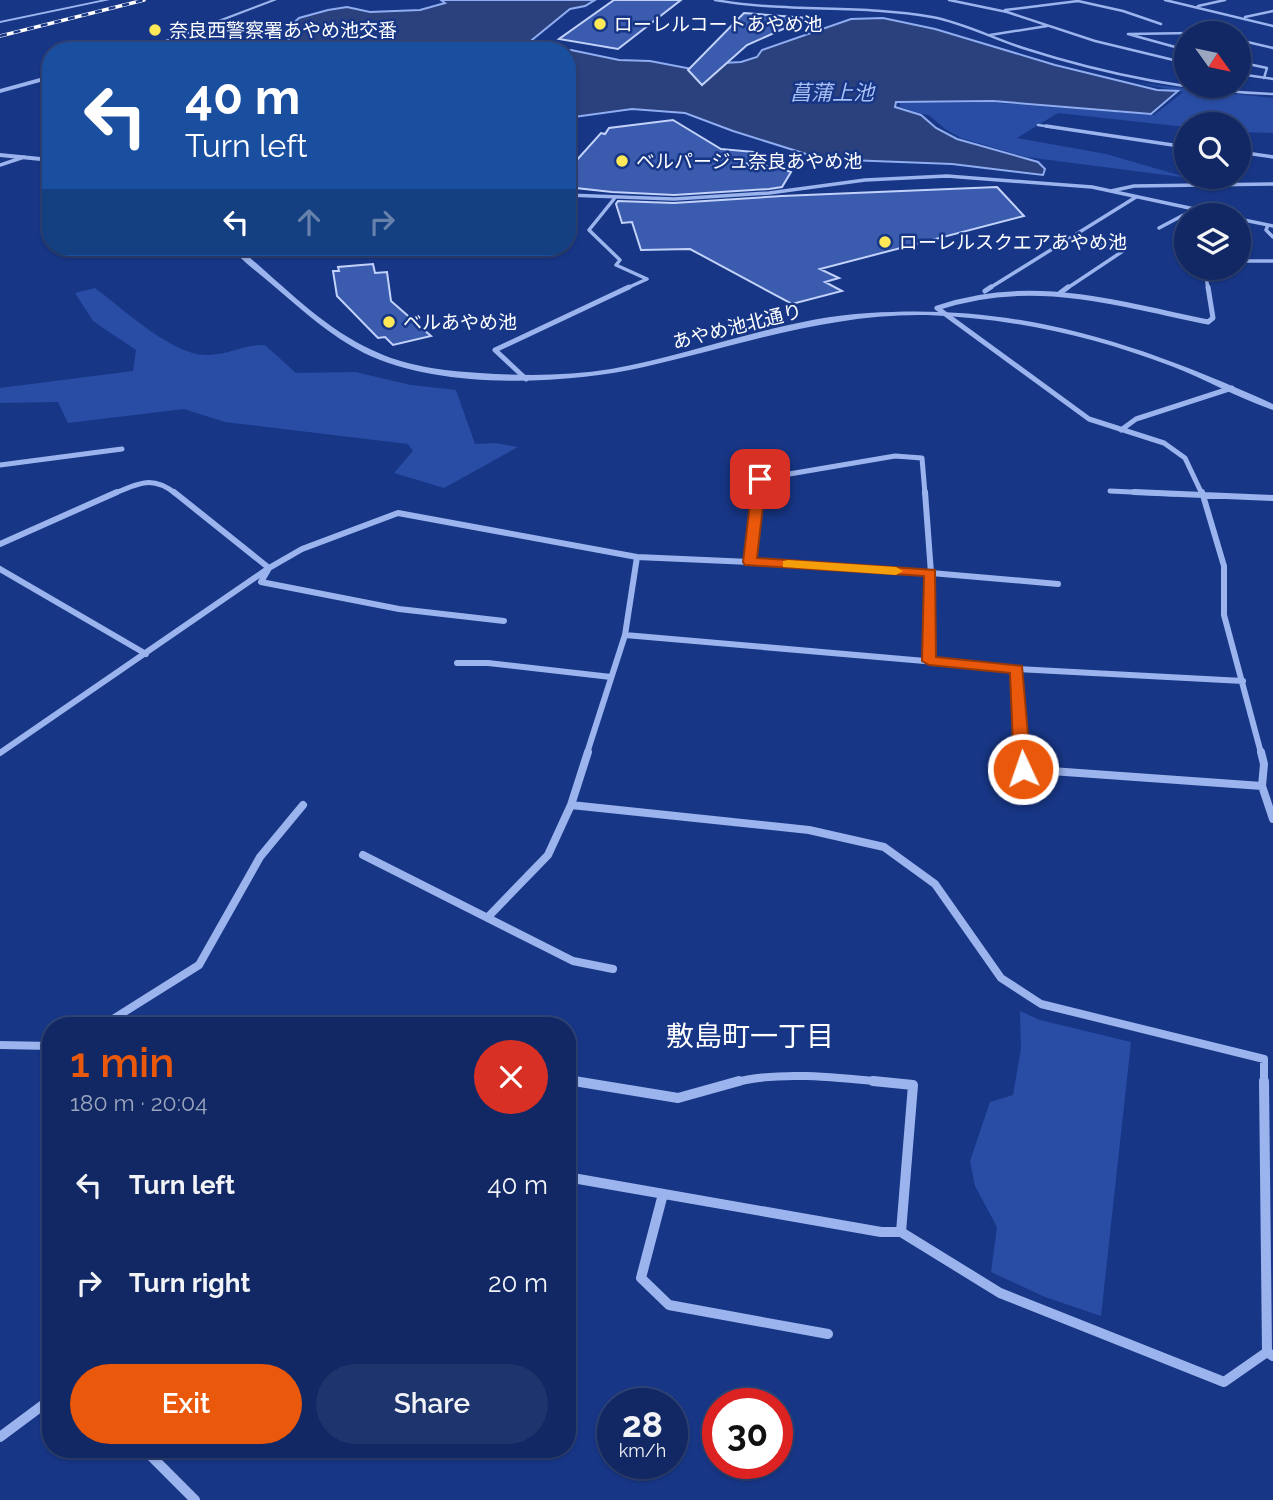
<!DOCTYPE html>
<html lang="en">
<head>
<meta charset="utf-8">
<style>
	:root { --surface:#112864; --page:#1e346d; --text:#f1f3f6; --muted:#9ca6bf; --line:#304478; --accent:#ea580c }
	body { margin:0; font-family:Raleway,"Noto Sans JP",sans-serif; background:var(--page); color:var(--text); height:100vh; display:flex; flex-direction:column; font-size:26px; white-space:nowrap }
	* { box-sizing:border-box; margin:0 }
	p { font-size:23px; color:var(--muted) }
	.icon { flex:none; width:38px; height:38px; fill:none; stroke:currentColor; stroke-width:2; stroke-linecap:round; stroke-linejoin:round }
	.map { position:relative; flex:1; overflow:hidden }
	.drawer { position:absolute; left:42px; top:1017px; width:534px; height:441px; display:flex; flex-direction:column; background:var(--surface); border-radius:28px; box-shadow:0 2px 5px #0004,0 0 0 2px var(--line) }
	.drawer>* { flex:none }
	.banner { position:absolute; left:42px; top:42px; width:534px; height:214px; border-radius:28px; box-shadow:0 2px 5px #0004,0 0 0 2px var(--line); background:#1a4fa0; color:#fff; overflow:hidden }
	.needle { width:46px; rotate:123deg }
	.tools { position:absolute; left:1174px; top:21px; display:grid; gap:14px }
	.tools a { display:grid; place-items:center; width:77px; height:77px; border-radius:50%; background:var(--surface); box-shadow:0 2px 5px #0004,0 0 0 2px var(--line); font-size:35px }
	.speed { position:absolute; left:597px; top:1388px; display:flex; gap:14px; font-size:35px; font-weight:700; text-align:center }
	.speed>* { display:grid; place-content:center; width:91px; height:91px; border-radius:50%; background:var(--surface); box-shadow:0 2px 5px #0004,0 0 0 2px var(--line); line-height:1 }
	.speed small { font-size:18px; font-weight:400 }
	.speed .limit { border:10px solid #d22; background:#fff; color:#111 }
	.pin { position:absolute; display:grid; place-items:center; width:60px; height:60px; color:#fff; margin:-30px; border-radius:14px; box-shadow:0 4px 10px #0006 }
	.me { position:absolute; width:77px; margin:-38px; rotate:357deg; stroke-linejoin:round; filter:drop-shadow(0 0 5px #0008) }
	.turn { display:flex; align-items:center; gap:24px; height:147px; padding:0 28px; font-size:32px }
	.turn .icon { width:91px; height:91px; stroke-width:2.5 }
	.turn b { display:block; font-size:49px; line-height:60px }
	.lanes { display:flex; align-items:center; height:66px; padding:0 28px; background:#0003; justify-content:center; gap:35px; direction:ltr }
	.lanes .off { opacity:.35 }
	.round { display:grid; place-items:center; flex:none; width:74px; height:74px; border-radius:37px; background:var(--page) }
	.summary { display:flex; align-items:center; justify-content:space-between; height:119px; padding:0 28px }
	h1 { font-size:42px; font-weight:600; line-height:52px; color:var(--accent) }
	.button { display:flex; gap:14px; margin-top:auto; padding:14px 28px }
	.button a { flex:1; height:80px; border-radius:42px; background:var(--accent); color:#fff; font-size:28px; font-weight:600; line-height:80px; text-align:center }
	.button a+a { background:var(--page); color:var(--text) }
	ul { padding:0; list-style:none }
	li { display:flex; align-items:center; gap:21px; height:98px; padding:0 28px }
	li div { flex:1 }
	li b { display:block; font-size:26px }
	li em { font-style:normal }
	.map>svg:first-child { display:block }
	.green { fill:#294da4 }
	.water { fill:#2b417d; stroke:#8fadf0; stroke-width:2 }
	.building { fill:#3b5cae; stroke:#c2d2fa; stroke-width:2 }
	.lines { fill:none; stroke-linecap:round; stroke-linejoin:round }
	.minor-far5 { stroke:#9cb4ed; stroke-width:2.5 }
	.minor-far4 { stroke:#9cb4ed; stroke-width:3.5 }
	.minor-far3 { stroke:#9cb4ed; stroke-width:5 }
	.minor-far2 { stroke:#9cb4ed; stroke-width:6 }
	.minor-far1 { stroke:#9cb4ed; stroke-width:8 }
	.minor { stroke:#9cb4ed; stroke-width:10 }
	.tertiary { fill:#9cb4ed; fill-rule:evenodd }
	.rail-casing { stroke:#fff; stroke-width:3.5 }
	.rail { stroke:#173686; stroke-width:2.5; stroke-dasharray:7; stroke-linecap:butt }
	.route { fill:#ea580c; stroke:#983908; stroke-width:2 }
	.slow { fill:#f59e0b }
	.poi-dot { fill:#ffe959; stroke:#173686; stroke-width:2.5 }
	.labels { text-anchor:middle; stroke-width:5; stroke-linejoin:round; paint-order:stroke }
	.far-poi-label { font-size:19px; fill:#fff; stroke:#173686; text-anchor:start }
	.far-street-label { font-size:19px; fill:#fff; stroke:#173686 }
	.far-water-label { font-size:21px; font-style:italic; fill:#a8bff5; stroke:#173686 }
	.near-neighbourhood-label { font-size:28px; fill:#fff; stroke:#173686 }
</style>
</head>
<body>
<div class="map">
<svg width="1273" height="1500" viewBox="0 0 1273 1500">
	<rect width="100%" height="100%" fill="#173686"/>
	<path class="green" d="M1139,83L1273,98V133L1239,132V124H1186V127L1058,113L1017,138L1106,154L1189,178L1026,157L961,138L945,129L930,116L900,107V103H999L1154,115L1183,92Z
		M95,288C122,308 172,355 206,355C226,356 245,344 265,345L296,373L355,372L411,385L456,390L475,444L495,443L518,447L444,488L394,473L413,451L408,444L225,422L184,409L68,423L58,402L0,403V388L133,371L136,350L93,321L75,293Z
		M1020,1011L1040,1020L1131,1042L1101,1316L1045,1297L991,1272L997,1227L975,1186L970,1161L990,1102L1013,1095L1021,1048Z"/>
	<path class="water" d="M441,0H595L585,6L570,9L527,44L539,50H571L619,60L650,61L697,70L723,63L741,62L757,57L762,50L851,19L883,18L935,29L1055,65L1157,90L1178,91L1151,114L993,101L896,102L895,107L921,115L936,128L957,139L1038,162L1045,169L1043,175L952,164L822,159L733,131L685,113L632,109L574,117L567,115V51H280L291,42L283,33L299,18L328,10L347,7L370,12L420,10L445,3Z"/>
	<path class="building" d="M614,0H681L618,49L559,39Z
		M744,13L808,18L747,45L702,85L688,70Z
		M673,120L721,149L755,152L746,165L790,168L788,171L791,172L782,187L769,189L674,195L612,192L567,187V171L601,133L605,134L609,128Z
		M997,187L1024,216L820,269L839,278L825,282L842,291L792,304L690,249L641,250L632,222L622,223L616,204L618,201L674,203L782,196Z
		M373,264L375,273L387,272L391,301L431,336L393,345L385,337L378,338L337,296L333,271H339L338,267Z"/>
	<g class="lines">
		<path class="minor-far5" d="M715,0C787,13 860,4 932,17C964,23 992,38 1023,48C1104,74 1188,91 1273,94
			M949,0L1007,12L1095,41L1186,63
			M1165,0L1273,26
			M1198,6L1225,0
			M1005,10L1078,1L1123,11L1161,24
			M1245,17L1273,11
			M990,35L1047,26
			M1239,40L1273,48
			M1186,50L1128,34L1193,33
			M1239,62L1267,68L1264,78
			M1239,74L1273,79
			M1038,125L1058,128"/>
		<path class="minor-far4" d="M1046,126L1186,147
			M1239,152L1273,157
			M0,165L24,157
			M1111,191L1134,186L1273,184
			M567,195L674,199L769,193L865,180L947,176L1092,187L1222,215
			M614,199L589,230L620,260L616,265L647,279L625,289
			M1239,219L1273,226
			M1268,225L1266,230L1273,237
			M1159,228L1193,210
			M527,247L532,255
			M1239,261H1273
			M988,289L1136,197
			M1066,289L1123,251L1073,238
			M1208,289L1206,276L1211,268"/>
		<path class="minor-far3" d="M985,291L991,287
			M1060,293L1068,287
			M526,379L495,350L629,287
			M1121,430L1136,419L1232,388
			M0,465L122,449
			M1110,491L1175,494
			M113,494C138,483 153,475 176,494
			M758,494L760,479L895,456L922,458L925,494
			M1202,494L1185,458L1164,443L1089,419L937,308C1031,276 1114,303 1208,322L1213,318L1208,287"/>
		<path class="minor-far2" d="M174,492L269,568L261,582L399,609L504,621
			M758,492L750,562L931,573
			M925,492L931,573
			M1134,492L1273,498
			M1202,492L1224,566V615L1261,753
			M0,544L117,492
			M0,569L146,654
			M931,573L1058,584
			M625,635L1017,669L1243,681
			M929,661L931,573
			M457,663H488L611,677
			M1017,669L1022,753
			M0,753L269,568L302,549L398,513L637,557L750,562
			M587,753L625,635L637,557"/>
		<path class="minor-far1" d="M588,752L571,805L809,830L884,847L935,884L1001,978L1041,1004L1264,1059V1083
			M1022,752L1023,769L1262,786
			M1261,752L1264,764L1262,786L1273,819
			M363,855L573,961L613,969
			M488,917L548,855L571,805
			M102,1026L199,965L260,857L303,805
			M0,1045L51,1046
			M567,1080L585,1083
			M733,1083C778,1070 844,1078 891,1083"/>
		<path class="minor" d="M574,1081L678,1098L739,1081
			M873,1081L913,1085L901,1232
			M1264,1081L1267,1352
			M567,1177L881,1232H901L1000,1293L1224,1382L1267,1352L1273,1356
			M663,1194L641,1278L669,1305L828,1334
			M0,1437L51,1399
			M144,1449L195,1500"/>
		<path class="tertiary" d="M101,0H110L0,23V21Z
			M271,0H277L144,51H136Z
			M51,75V79L0,93V89Z
			M0,153L51,158V162L0,157Z
			M230,247H237C280,282 321,327 372,350C405,366 443,371 480,373C523,376 568,376 611,369C698,354 781,318 869,313C1021,303 1137,343 1273,404V410C1238,398 1205,379 1171,366C1092,336 1011,318 927,315C829,313 738,346 644,367C563,385 440,390 364,353C331,336 303,311 275,287C260,274 242,261 230,247Z"/>
		<defs>
			<path id="rail" d="M0,36L144,0"/>
		</defs>
		<use href="#rail" class="rail-casing"/>
		<use href="#rail" class="rail"/>
	</g>
	<path class="route" d="M760,475L766,479L757,558L935,570L936,657L1022,666L1031,769L1028,773L1023,774L1014,769L1010,673L929,665L922,661L924,576L745,565L743,562L753,479Z"/>
	<path class="slow" d="M788,560L896,567L903,571L896,575L783,567V561Z"/>
	<g class="poi-dot">
		<circle cx="600" cy="24" r="7"/>
		<circle cx="155" cy="30" r="7"/>
		<circle cx="622" cy="161" r="7"/>
		<circle cx="885" cy="242" r="7"/>
		<circle cx="389" cy="322" r="7"/>
	</g>
	<g class="labels">
		<g class="far-poi-label">
			<text x="614" y="31">ローレルコートあやめ池</text>
			<text x="169" y="37">奈良西警察署あやめ池交番</text>
			<text x="636" y="168">ベルパージュ奈良あやめ池</text>
			<text x="899" y="249">ローレルスクエアあやめ池</text>
			<text x="403" y="329">ベルあやめ池</text>
		</g>
		<g class="far-street-label">
			<text transform="translate(737 326) rotate(-14)" y="7">あやめ池北通り</text>
		</g>
		<g class="far-water-label">
			<text x="832" y="100">菖蒲上池</text>
		</g>
		<g class="near-neighbourhood-label">
			<text x="750" y="1046">敷島町一丁目</text>
		</g>
	</g>
</svg>
<div class="tools">
<a><svg class="needle" viewBox="-14 -14 28 28"><path d="M0-13l5 13h-10z" fill="#e53935"/><path d="M0 13l5-13h-10z" fill="#9ca6bf"/></svg></a>
<a><svg class="icon" aria-label="search" viewBox="0 0 24 24"><circle cx="10" cy="10" r="6"/><path d="M15 15l6 6"/></svg></a>
<a><svg class="icon" aria-label="layers" viewBox="0 0 24 24"><path d="M12 4l9 5-9 5-9-5zM3 14l9 5 9-5"/></svg></a>
</div>
<div class="speed"><div>28<small>km/h</small></div><div class="limit">30</div></div>
<div class="pin" style="left:760px;top:479px;background:#d93025"><svg class="icon" aria-label="arrive" viewBox="0 0 24 24"><path d="M6 21V4h12l-3 4 3 4H6"/></svg></div>
<svg class="me" style="left:1023px;top:769px" viewBox="-20 -20 40 40"><circle r="17" fill="#ea580c" stroke="#fff" stroke-width="3"/><path d="M0-11L8 9 0 5-8 9z" fill="#fff"/></svg>
<div class="banner">
<div class="turn"><svg class="icon" aria-label="left" viewBox="0 0 24 24"><path d="M17 20v-9H6M10 6l-5 5 5 5"/></svg><div><b>40 m</b>Turn left</div></div>
<div class="lanes"><svg class="icon" aria-label="left" viewBox="0 0 24 24"><path d="M17 20v-9H6M10 6l-5 5 5 5"/></svg><svg class="icon off" aria-label="ahead" viewBox="0 0 24 24"><path d="M12 20V5M6 11l6-6 6 6"/></svg><svg class="icon off" aria-label="right" viewBox="0 0 24 24"><path d="M7 20v-9h11M14 6l5 5-5 5"/></svg></div>
</div>
<section class="drawer">
<div class="summary"><div><h1>1 min</h1><p>180 m · 20:04</p></div><a class="round" style="background:#d93025;color:#fff"><svg class="icon" aria-label="close" viewBox="0 0 24 24"><path d="M6 6l12 12M18 6L6 18"/></svg></a></div>
<ul>
<li><svg class="icon" aria-label="left" viewBox="0 0 24 24"><path d="M17 20v-9H6M10 6l-5 5 5 5"/></svg><div><b>Turn left</b></div><em>40 m</em></li>
<li><svg class="icon" aria-label="right" viewBox="0 0 24 24"><path d="M7 20v-9h11M14 6l5 5-5 5"/></svg><div><b>Turn right</b></div><em>20 m</em></li>
</ul>
<div class="button"><a>Exit</a><a>Share</a></div>
</section>
</div>
</body>
</html>
